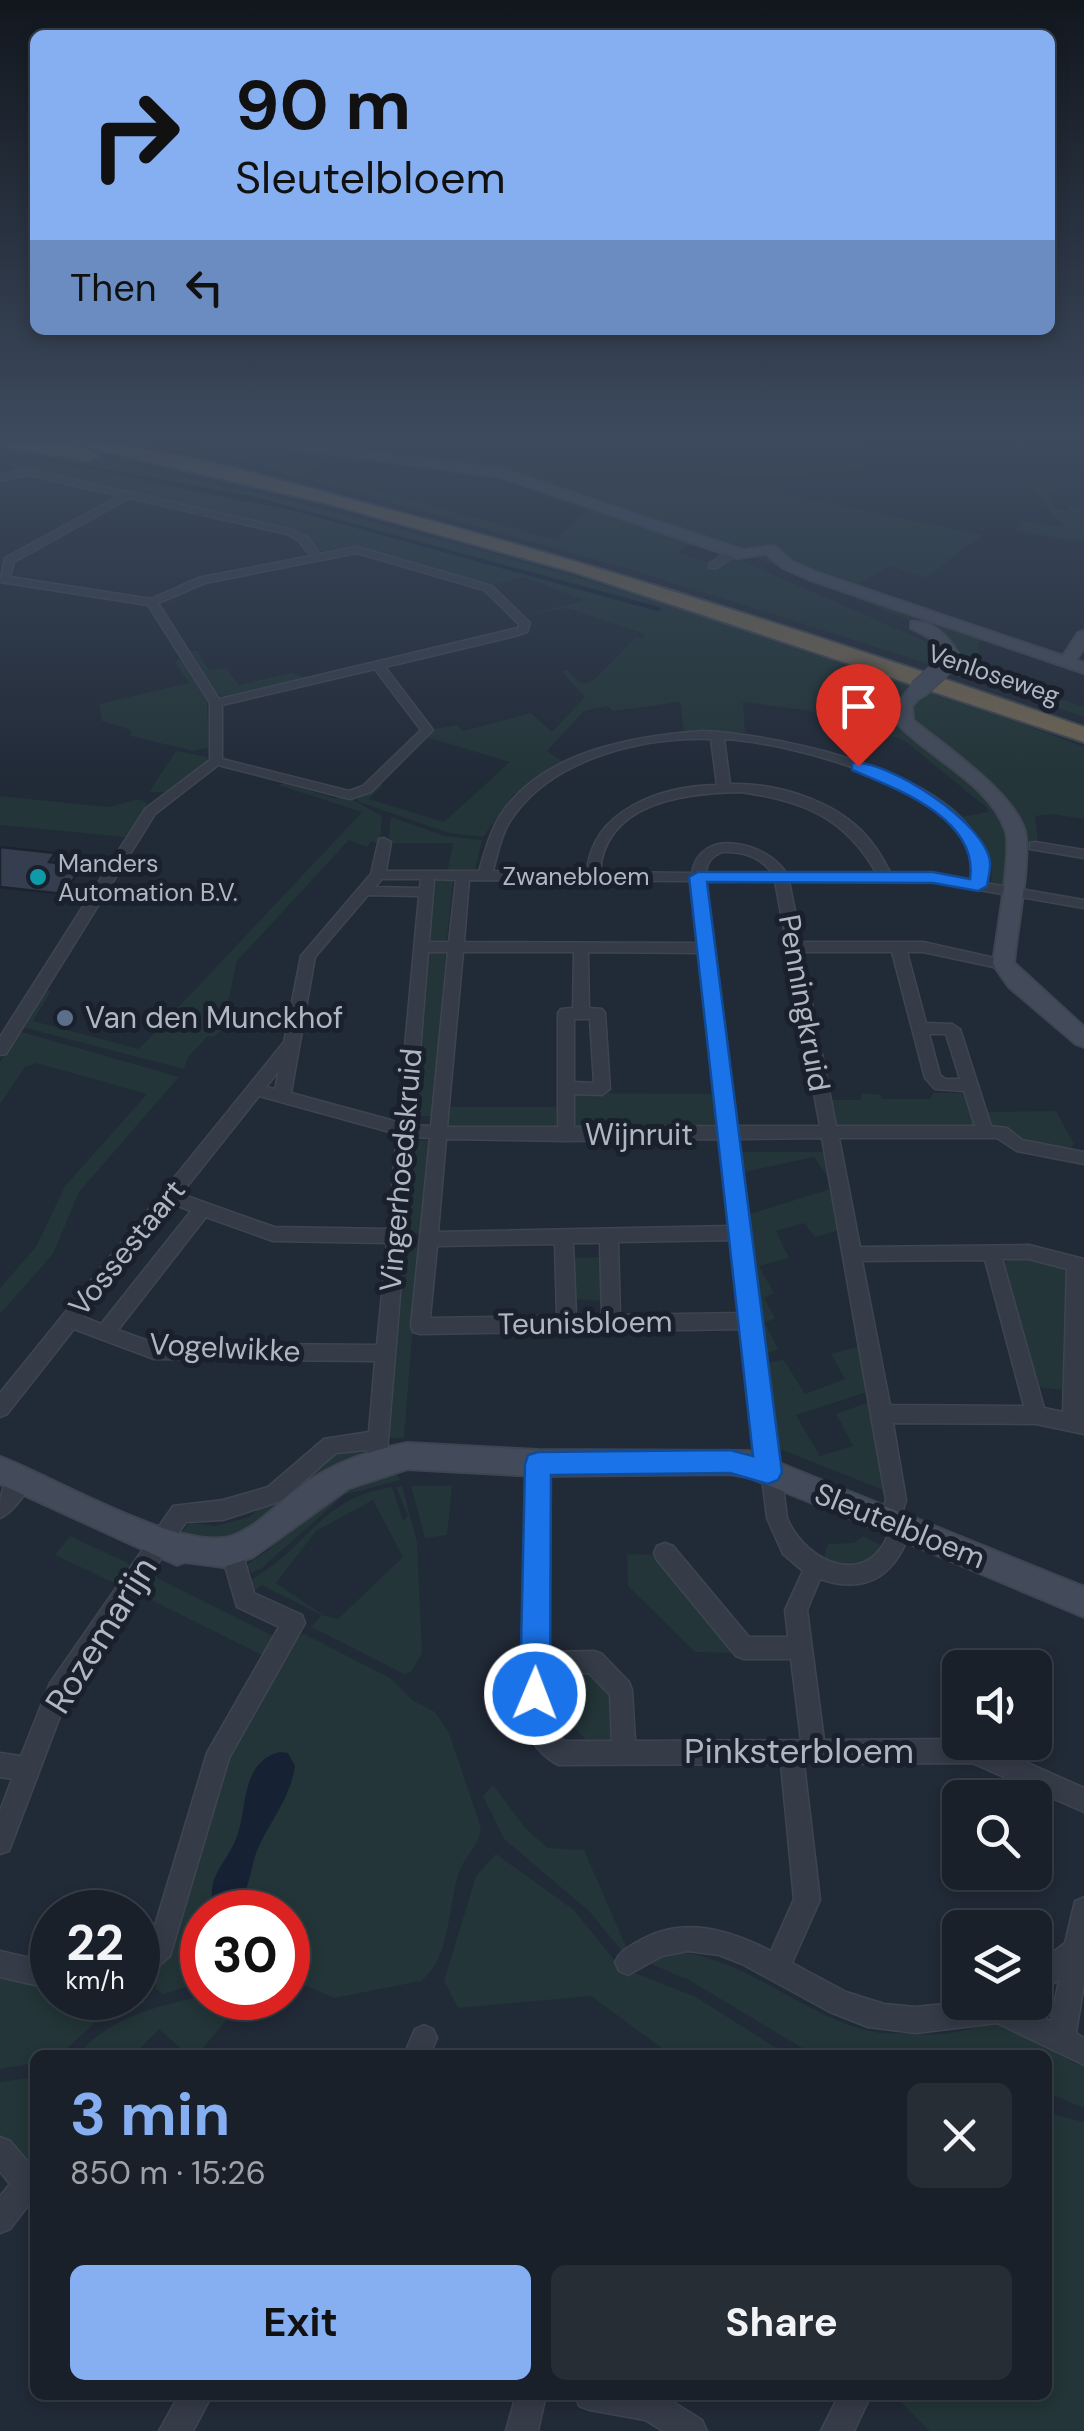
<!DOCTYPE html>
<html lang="en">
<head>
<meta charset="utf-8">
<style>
	:root { --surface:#192029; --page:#262d35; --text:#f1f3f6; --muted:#9fa3a8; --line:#373e46; --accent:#86aff2 }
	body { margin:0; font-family:"DM Sans",sans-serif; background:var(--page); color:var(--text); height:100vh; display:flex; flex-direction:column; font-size:38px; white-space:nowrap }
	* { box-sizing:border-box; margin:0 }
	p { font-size:32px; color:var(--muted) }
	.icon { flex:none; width:55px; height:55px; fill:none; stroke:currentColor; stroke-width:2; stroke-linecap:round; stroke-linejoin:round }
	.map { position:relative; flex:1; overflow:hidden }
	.sheet { position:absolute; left:30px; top:2050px; width:1022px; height:350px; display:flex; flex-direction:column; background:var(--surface); border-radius:15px; box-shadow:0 5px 15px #0003,0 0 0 2px var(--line) }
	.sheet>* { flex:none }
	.guide { position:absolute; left:30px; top:30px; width:1025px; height:305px; border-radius:15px; box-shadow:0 5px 15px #0003,0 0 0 2px var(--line); background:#86aff2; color:#111; overflow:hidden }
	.buttons { position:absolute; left:942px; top:1650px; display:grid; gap:20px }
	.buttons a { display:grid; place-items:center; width:110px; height:110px; border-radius:15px; background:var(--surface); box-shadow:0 5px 15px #0003,0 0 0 2px var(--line); font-size:50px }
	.speed { position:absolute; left:30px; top:1890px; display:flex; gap:20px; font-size:50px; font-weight:700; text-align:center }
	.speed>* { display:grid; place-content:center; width:130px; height:130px; border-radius:50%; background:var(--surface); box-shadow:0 5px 15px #0003,0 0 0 2px var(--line); line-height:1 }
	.speed small { font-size:25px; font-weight:400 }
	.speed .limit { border:15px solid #d22; background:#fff; color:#111 }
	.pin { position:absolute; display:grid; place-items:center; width:85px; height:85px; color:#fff; margin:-102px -42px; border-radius:50% 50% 50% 0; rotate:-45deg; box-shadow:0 0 10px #0007 }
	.pin .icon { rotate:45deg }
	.me { position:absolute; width:110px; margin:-55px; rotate:1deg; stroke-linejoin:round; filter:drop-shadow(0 0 8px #0008) }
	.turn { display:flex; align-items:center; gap:35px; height:210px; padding:0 40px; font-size:45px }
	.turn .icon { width:130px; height:130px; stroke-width:2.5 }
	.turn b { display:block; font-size:70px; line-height:85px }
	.then { display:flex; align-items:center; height:95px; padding:0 40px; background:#0003; gap:20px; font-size:38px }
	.round { display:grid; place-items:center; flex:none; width:105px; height:105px; border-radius:15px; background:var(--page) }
	.headline { display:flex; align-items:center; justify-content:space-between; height:170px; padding:0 40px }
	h1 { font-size:60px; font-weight:700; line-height:75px; color:var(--accent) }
	.action { display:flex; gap:20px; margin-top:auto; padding:20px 40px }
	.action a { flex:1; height:115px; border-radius:15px; background:var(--accent); color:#111; font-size:40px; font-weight:700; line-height:115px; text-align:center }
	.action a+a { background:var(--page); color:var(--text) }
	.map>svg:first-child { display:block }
	.green { fill:#233538; fill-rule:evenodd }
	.water { fill:#162234 }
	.building { fill:#343e4e; stroke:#1c232e; stroke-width:2.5 }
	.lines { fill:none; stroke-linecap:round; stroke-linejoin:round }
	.street-casing { stroke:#3e4551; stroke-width:3 }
	.secondary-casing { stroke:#3e4551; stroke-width:4 }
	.highway-casing { stroke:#3f4752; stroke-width:4 }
	.street { fill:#353c48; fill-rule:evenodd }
	.secondary { fill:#434b5a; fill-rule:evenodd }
	.highway { fill:#6d6352; fill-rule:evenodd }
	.secondary-bridge-far1-casing { stroke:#3e4551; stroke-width:16; stroke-linecap:butt }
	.secondary-bridge-casing { stroke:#3e4551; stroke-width:21; stroke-linecap:butt }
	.secondary-bridge-far1 { stroke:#434b5a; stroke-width:14 }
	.secondary-bridge { stroke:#434b5a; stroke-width:19 }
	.route { fill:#1a73e8; stroke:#114b97; stroke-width:2.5 }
	.culture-dot { fill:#0f9aa8; stroke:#1a212c; stroke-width:4 }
	.service-dot { fill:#5c6f8a; stroke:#1a212c; stroke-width:4 }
	.labels { text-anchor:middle; stroke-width:10; stroke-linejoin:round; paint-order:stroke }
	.far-street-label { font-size:25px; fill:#afb7c4; stroke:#1a212c }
	.far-poi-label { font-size:25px; fill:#afb7c4; stroke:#1a212c; text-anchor:start }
	.street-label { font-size:30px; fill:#afb7c4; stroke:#1a212c }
	.poi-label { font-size:30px; fill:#afb7c4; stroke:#1a212c; text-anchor:start }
	.near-street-label { font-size:35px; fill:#afb7c4; stroke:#1a212c }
</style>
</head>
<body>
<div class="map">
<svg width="1084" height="2431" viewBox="0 0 1084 2431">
	<rect width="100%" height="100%" fill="#212a37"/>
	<path class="green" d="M175,442H245L336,453L309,472L556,540L590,507L693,543L677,552L718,567L733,557L938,647L941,658L933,665L632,570Z
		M269,442H864L874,465L863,466L865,470L715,479L982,535L926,578L891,566L850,588C837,584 823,580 811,574C779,559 778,538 738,549L505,474Z
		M0,443C314,494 617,586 919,684L898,710C920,733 1009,813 1012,838C1014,852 1009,871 1007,885L997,887L991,882C995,853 982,836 961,817L988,812L987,808L904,740L805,710L743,702L745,732H684L680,702L613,711L608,706L584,711L547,751L563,762L513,795L483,837L449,833L359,802L355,797L378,783L383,785L369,799L444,822L510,762L426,737L429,730L457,725L463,731L531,713L552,732L585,697L562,672L567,670L582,684L593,681L636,637L641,639L646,634L566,608L528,615L584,600L524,577L489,586L362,548L321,551L304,536L26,471L25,465L23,471H17L0,461V453L295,511L657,611L662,608L251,496L0,450Z
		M1059,483L1052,498L1056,509L1067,510V505L1084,507V542L1016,531L1022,521L1064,527L1027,484Z
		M761,551L983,638L978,644L980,660L976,670L1084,707V717L946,670L955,650L941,633L761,560L754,555Z
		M191,651H197L209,670L226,668L239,685L291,673L307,678L223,696L217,693Z
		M180,658L207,702L209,748L193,751L131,736V730L102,721L99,704L189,683L175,662Z
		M929,689L1084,747V819L1052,814L1035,816L1038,841H1034L1033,847H1024L1021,832L911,721L912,703Z
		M176,751L207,757L208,763L170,792H149Z
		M285,783L334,798H350L382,816L380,842H371L367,847L349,840L237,961L222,1029L214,1037L208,1036L188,1057L184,1069L22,1027L45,990L51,991L33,1021L139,1049L362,812L278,785Z
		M0,796L108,807L139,799L148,803L125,837L0,825Z
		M391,817L445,836L482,840L475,869L447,873L453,843H388Z
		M435,880H453L447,940H429Z
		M428,953H446L432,1116H413Z
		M18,1031L179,1077L79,1192L53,1254L0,1314V1288L36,1247L65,1186L147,1094L36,1063L25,1067L0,1104V1062Z
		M578,1093L715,1094L718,1127L579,1130L574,1127L573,1096Z
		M862,1093L881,1095L882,1099H930L933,1093H961L966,1098L975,1125L968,1129H838L832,1100H861Z
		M449,1107H557L556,1126L551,1129H447Z
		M1056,1111L1074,1144L1069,1150L1018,1141L990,1125L986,1112Z
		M412,1140L430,1141L420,1234H404Z
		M738,1152H825L829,1180L814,1157L740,1173Z
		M833,1188L840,1230L815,1237L804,1223L776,1231L789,1258L759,1266L774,1293L764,1298L775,1318L765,1323L778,1349L762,1356L744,1216Z
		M403,1247H419L404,1438H384Z
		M601,1257L602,1301L573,1299L572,1258Z
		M1030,1259L1067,1270L1062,1390L1038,1387L1003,1264L1007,1260Z
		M860,1346L867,1392L796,1415L820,1456L853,1446L836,1414L869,1402L876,1407L886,1491L772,1446L763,1365L783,1359L805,1394L845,1379L831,1354Z
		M356,1450L362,1456L229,1545L178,1538L189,1523L216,1526L249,1517L332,1451Z
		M383,1472L398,1475L400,1480L344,1495L262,1568L251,1573L250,1569L244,1571L243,1567L267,1551L329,1491Z
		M402,1486L417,1542L422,1653L411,1672L404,1674L311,1627L322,1615L261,1585L252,1595L248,1581C307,1551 318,1498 392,1487L403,1521L408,1516L396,1487ZM373,1500L403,1557L338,1619L323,1615L276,1583L316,1531Z
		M411,1486H452L447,1535L425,1538Z
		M70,1536L130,1564L116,1584L55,1555Z
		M863,1536L886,1548C862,1565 851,1568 822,1563L828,1544L854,1543Z
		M627,1554L658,1555L733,1653L695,1652L628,1586Z
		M149,1574L277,1638L266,1657L137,1593Z
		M304,1634L390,1678L412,1700L435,1712L449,1733L481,1828C479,1846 467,1854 460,1870C447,1904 452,1958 421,1981L334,1998L288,1978V1912H202V1982L163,1994L156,1989L155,1977L221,1765L290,1641Z
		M592,1670L614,1693L616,1742H588L545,1697V1671Z
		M493,1785L526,1829L548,1848L584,1850L627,1949L621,1950L589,1911L504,1839L483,1796Z
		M496,1854L574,1910L620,1967L696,1997L787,2055H671L591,1996L458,2008L444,1981L476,1876Z
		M687,1953C752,1964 802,2013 865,2030C879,2034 896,2033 911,2034C942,2036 966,2033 994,2019L1076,2064L1084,2063V2108L1048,2093V2055H814L689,1980L639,1959Z
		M143,1967L145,2002L101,2017L60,2055H35V2063L0,2069V1975L52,1984V1998H138V1968Z
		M202,1996L245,1998L197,2055H188L159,2029L134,2055H78C107,2018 158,2006 202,1996Z
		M35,2077V2178L0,2139V2082Z
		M1048,2113L1084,2122V2431H930L894,2395H1048Z"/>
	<path class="water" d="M0,450L251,496L663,608L657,611L295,511Z
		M280,1752L288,1753L295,1766C290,1798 273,1817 260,1844C247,1871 254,1893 227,1912H215C204,1877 224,1868 236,1839C248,1811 239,1762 280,1752Z"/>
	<path class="building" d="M0,847L55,853L49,862L82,866L64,894L0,887Z"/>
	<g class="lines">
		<defs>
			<path id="street" d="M28,469L293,530L307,537L320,554L357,547L492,586L530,623L527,632L515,636L385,667L433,730L371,792L350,799L218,765L155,814L6,1054L0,1055V1037L145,809L210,760V703L148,605L0,582L5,558L119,496L28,475L0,481V475ZM129,498L287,534L299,541L311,556L198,578L151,599L10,577L14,562ZM357,553L484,590L519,624L518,628L219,699L158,603L205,583ZM375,669L421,730L363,786L349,791L222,759V705Z
				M731,549L740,551L717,568H709V564Z
				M703,731C777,734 1002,778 985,883L1084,900V908L933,882L789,881L801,942H923L1008,961L1010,964L1003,969L923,952H907L926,1023L952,1024L960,1029L991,1126L1007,1128L1022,1140L1084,1152V1164L1017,1151L997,1138H839L860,1247L1029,1245L1084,1259V1434L1036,1424L893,1423L906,1500L901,1517L909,1519L912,1526C898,1572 870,1596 820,1579L807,1610L824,1740L960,1739V1742H981L1084,1788V1812L972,1763L804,1764L820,1900L792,1963L846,1992L884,2004L916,2007L962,2002H1020L1019,2006L1051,2021L1059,1980L1035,1995V1966L1065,1943L1075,1901L1084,1897V1984L1076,2033L1084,2038V2065L997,2023L916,2033L868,2027L830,2012L742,1964L719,1955L688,1951L662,1956L628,1975L619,1971L615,1962C620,1951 627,1948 637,1942C682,1915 728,1929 771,1951L794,1899L781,1764L559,1765C544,1759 529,1740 523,1725L528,1463L531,1457L538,1454L545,1457L548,1463L547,1652L594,1651L602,1654L629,1682L632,1690L635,1741L801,1740L791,1659H744L736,1656L657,1560L654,1553L657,1546L665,1543L673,1546L749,1637H788L785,1610L803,1571L783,1554L767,1518L744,1329L420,1334L413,1332L411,1326L430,1138L413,1137L387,1452L384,1458L377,1461L370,1458L367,1450L336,1453L281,1501L223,1520L186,1522L67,1698L9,1851L0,1854V1811L12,1779L0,1777V1753L21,1756L50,1683L173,1506L223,1500L268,1487L324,1439L369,1432L375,1361L154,1359L74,1329L7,1414L0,1417V1393L284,1042L301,956L371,874L379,839L384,838L391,842L386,871H479C485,852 490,831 501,814C544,751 633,736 703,731ZM711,739L717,785C662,786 592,809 587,872L493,871C498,852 502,830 515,814C557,757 644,737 711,739ZM724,739C789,742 987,791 972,880L933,874H891C886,865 881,855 875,847C845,803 781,783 730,784ZM741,792C803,801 845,817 877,874L786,873C768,843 700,825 692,873L600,872C605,802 685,793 741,792ZM722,852C742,851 760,856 772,873H706C707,861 712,857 722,852ZM382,879H421L420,888L375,887ZM434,879L456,880L449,942H429ZM469,880L692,881L699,943L464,942ZM705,881H775L820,1126H737ZM368,895L419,896L398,1122L291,1093L315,957ZM428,952H448L431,1126L414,1125ZM463,952H574L573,1008L561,1009L558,1013V1127H447ZM588,952L700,953L720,1126L574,1127V1094L602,1095L610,1089L605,1013L602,1009L589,1008ZM802,952H892L925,1078L935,1089L964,1091L975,1126H836ZM574,1019H590L594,1083L574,1082ZM929,1034H946L960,1079H945L940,1075ZM279,1071L275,1089L266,1087ZM259,1096L397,1134L388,1229L274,1227L181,1194ZM822,1138L886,1500L879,1520L882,1527L890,1529C871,1590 807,1565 787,1518L739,1139ZM446,1139L566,1141L722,1139L732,1226L438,1232ZM173,1204L191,1211L101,1324L84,1317ZM206,1217L273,1241L387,1243L377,1345L154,1343L118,1330ZM734,1240L742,1313L620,1315L618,1242ZM573,1243H600L602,1315L576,1316ZM555,1244L557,1316L430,1318L437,1246ZM1002,1259H1029L1067,1269L1063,1412L1044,1408ZM985,1260L1024,1406L890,1405L862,1261ZM589,1673L610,1695L612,1741H564L547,1721V1674Z
				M1035,842L1084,850V858L1030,849V843Z
				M23,1470L30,1472L33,1479C27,1492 14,1512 0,1518C0,1496 0,1479 23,1470Z
				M232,1542L240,1545L254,1593L302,1615L305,1623L229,1758L170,1956L160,1965L138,1971V1945L151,1939L207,1753L279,1627L237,1607L221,1552L224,1545Z
				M0,1951L52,1963V1989L0,1977Z
				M424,2025L433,2029L437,2038L430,2055H404L415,2029Z
				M0,2137L10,2141L35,2170V2205L30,2203L10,2229L0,2233V2196L10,2184L0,2172Z
				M179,2395H212L193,2431H159Z
				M516,2395H546L538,2431H506Z
				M575,2395H662L702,2420L707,2431H663L645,2420L590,2410L579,2406Z
				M839,2395H871L854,2431H821Z"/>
			<path id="secondary" d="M251,442H291L502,469L743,550L774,546L793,562L818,573L1063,656L1078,633L1084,631V648L1076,660L1084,663V673L808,579L783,568L766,554L737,558L500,477Z
				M911,622C933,620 947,636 959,654L951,668H939L937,665L943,654L934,640L911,628Z
				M912,686L926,690L912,706L913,720C943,745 1023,798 1026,838C1029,871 1017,928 1014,963L1084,1027V1047L1076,1044L1009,987L993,964C996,938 1012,852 1006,832C990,783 928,758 896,722V705Z
				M407,1443L538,1450L749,1451L1084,1587V1617L830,1510L748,1477L729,1474L538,1476L407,1469L349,1488L253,1557L224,1567L185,1562L177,1565L0,1484V1457C52,1476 185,1556 235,1535C258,1526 276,1505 296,1490C328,1465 367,1451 407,1443Z"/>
			<path id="highway" d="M0,442C29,442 75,439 98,456L90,461L6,447Z
				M64,442C155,442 279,480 368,504C610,567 848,645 1084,727V742L577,573L325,503Z"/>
		</defs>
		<use href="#street" class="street-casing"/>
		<use href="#secondary" class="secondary-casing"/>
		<use href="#highway" class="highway-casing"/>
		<use href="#street" class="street"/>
		<use href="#secondary" class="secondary"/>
		<use href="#highway" class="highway"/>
		<defs>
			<path id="secondary-bridge-far1" d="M941,669L945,665"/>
			<path id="secondary-bridge" d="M918,690L943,667"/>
		</defs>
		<use href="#secondary-bridge-far1" class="secondary-bridge-far1-casing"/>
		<use href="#secondary-bridge" class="secondary-bridge-casing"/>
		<use href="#secondary-bridge-far1" class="secondary-bridge-far1"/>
		<use href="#secondary-bridge" class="secondary-bridge"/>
	</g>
	<linearGradient id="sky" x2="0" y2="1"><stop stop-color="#12171e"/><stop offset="0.56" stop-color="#3d4a5e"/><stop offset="1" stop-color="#3d4a5e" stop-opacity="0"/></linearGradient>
	<rect width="1084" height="783" fill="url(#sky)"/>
	<path class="route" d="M852,763C888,759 986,823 990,862C991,869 988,879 987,886L978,891L933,883L707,882L782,1472L778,1480L768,1484L730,1473L551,1475L550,1694L546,1705L535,1709L524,1705L520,1694L525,1464L528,1455L538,1452L730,1450L753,1456L689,877L698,872H933L970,879C979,819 897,789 852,770Z"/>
	<circle class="culture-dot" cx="38" cy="877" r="10"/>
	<circle class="service-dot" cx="65" cy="1018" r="10"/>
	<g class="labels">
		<g class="far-street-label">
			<text transform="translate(994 674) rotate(19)" y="9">Venloseweg</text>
			<text x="576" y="885">Zwanebloem</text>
		</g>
		<g class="far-poi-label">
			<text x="58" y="872">Manders<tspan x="58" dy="29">Automation B.V.</tspan></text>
		</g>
		<g class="street-label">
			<text transform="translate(804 1003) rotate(80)" y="10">Penningkruid</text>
			<text x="639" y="1145">Wijnruit</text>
			<text transform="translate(401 1170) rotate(-85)" y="10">Vingerhoedskruid</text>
			<text transform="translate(127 1248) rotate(-51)" y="10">Vossestaart</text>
			<text transform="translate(585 1323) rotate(-1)" y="10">Teunisbloem</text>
			<text transform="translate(225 1348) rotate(3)" y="10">Vogelwikke</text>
			<text transform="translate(900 1526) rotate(22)" y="10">Sleutelbloem</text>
		</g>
		<g class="poi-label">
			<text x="85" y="1028">Van den Munckhof</text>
		</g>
		<g class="near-street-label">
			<text transform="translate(101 1635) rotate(-58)" y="12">Rozemarijn</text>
			<text x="799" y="1763">Pinksterbloem</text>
		</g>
	</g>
</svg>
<div class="buttons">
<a><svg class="icon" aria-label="sound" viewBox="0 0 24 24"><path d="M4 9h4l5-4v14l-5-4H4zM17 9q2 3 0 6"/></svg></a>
<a><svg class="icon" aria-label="search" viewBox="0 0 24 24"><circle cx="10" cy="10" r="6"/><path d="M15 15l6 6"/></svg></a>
<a><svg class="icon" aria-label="layers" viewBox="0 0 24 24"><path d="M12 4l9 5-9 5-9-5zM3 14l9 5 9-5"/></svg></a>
</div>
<div class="speed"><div>22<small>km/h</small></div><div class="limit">30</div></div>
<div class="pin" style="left:858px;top:766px;background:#d93025"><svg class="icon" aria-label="arrive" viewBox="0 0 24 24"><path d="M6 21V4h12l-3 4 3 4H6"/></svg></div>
<svg class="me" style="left:535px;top:1694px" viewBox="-20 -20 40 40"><circle r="17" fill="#1a73e8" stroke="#fff" stroke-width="3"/><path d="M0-11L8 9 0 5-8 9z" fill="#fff"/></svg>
<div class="guide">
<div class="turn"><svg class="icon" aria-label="right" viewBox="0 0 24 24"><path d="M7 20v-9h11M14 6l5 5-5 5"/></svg><div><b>90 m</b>Sleutelbloem</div></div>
<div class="then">Then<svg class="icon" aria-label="left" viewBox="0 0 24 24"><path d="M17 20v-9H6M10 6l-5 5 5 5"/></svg></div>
</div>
<section class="sheet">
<div class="headline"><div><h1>3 min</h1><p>850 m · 15:26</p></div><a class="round"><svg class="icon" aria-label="close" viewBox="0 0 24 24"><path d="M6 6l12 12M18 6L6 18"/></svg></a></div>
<div class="action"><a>Exit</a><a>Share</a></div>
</section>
</div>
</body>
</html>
